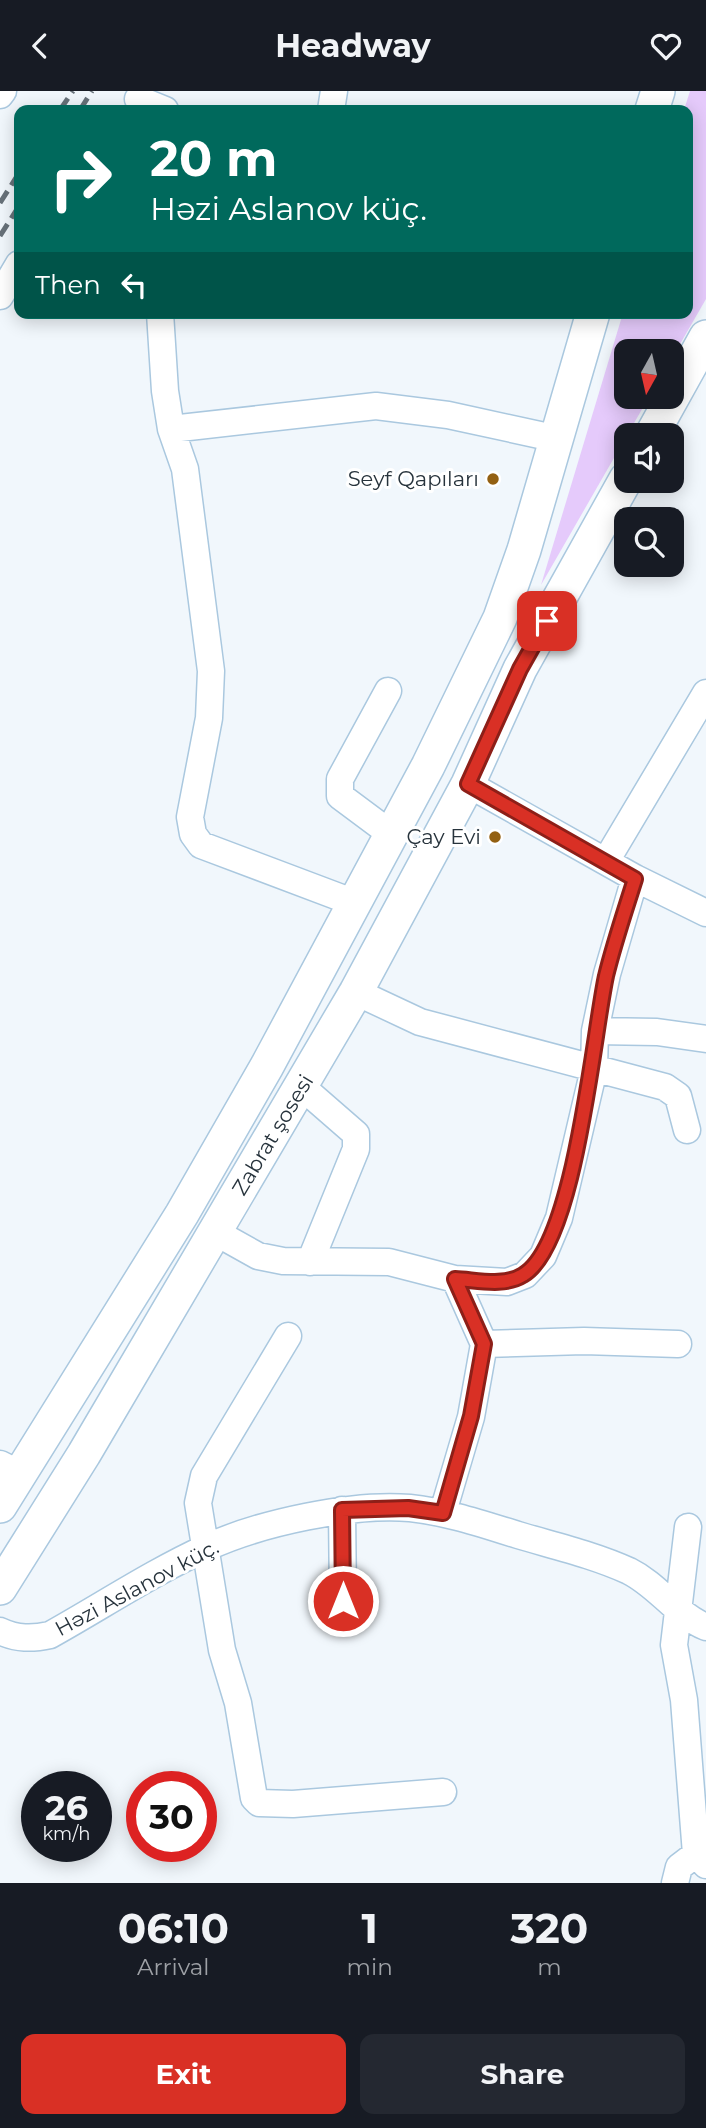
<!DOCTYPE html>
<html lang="en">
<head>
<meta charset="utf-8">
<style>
	:root { --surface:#171b24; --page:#242831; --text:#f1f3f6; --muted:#9ea1a6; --accent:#d93025 }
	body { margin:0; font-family:Montserrat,sans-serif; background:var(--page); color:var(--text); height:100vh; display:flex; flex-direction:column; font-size:26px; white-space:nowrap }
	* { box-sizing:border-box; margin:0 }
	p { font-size:23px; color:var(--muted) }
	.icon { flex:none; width:38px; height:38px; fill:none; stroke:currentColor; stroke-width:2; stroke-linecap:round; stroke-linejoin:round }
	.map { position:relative; height:1792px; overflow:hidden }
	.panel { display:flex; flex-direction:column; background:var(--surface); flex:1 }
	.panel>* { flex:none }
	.top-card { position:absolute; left:14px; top:14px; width:679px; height:214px; border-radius:14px; box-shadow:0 4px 18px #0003; background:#00695c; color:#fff; overflow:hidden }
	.needle { width:46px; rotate:188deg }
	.buttons { position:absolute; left:614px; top:248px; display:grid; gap:14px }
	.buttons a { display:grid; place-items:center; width:70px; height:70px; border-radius:14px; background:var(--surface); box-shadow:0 4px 18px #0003; font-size:35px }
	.speed { position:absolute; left:21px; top:1680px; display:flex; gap:14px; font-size:35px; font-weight:700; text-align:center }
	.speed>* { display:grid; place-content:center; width:91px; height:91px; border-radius:50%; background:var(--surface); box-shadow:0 4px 18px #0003; line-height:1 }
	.speed small { font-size:18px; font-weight:400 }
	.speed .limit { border:10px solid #d22; background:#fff; color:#111 }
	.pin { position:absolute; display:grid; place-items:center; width:60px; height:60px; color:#fff; margin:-30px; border-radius:14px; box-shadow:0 4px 10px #0006 }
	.me { position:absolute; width:77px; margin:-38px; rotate:0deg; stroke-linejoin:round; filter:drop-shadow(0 0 5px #0008) }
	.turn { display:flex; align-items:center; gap:24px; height:147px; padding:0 21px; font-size:32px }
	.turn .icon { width:91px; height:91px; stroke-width:2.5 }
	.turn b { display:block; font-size:49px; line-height:60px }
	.then { display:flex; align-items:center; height:66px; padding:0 21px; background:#0003; gap:14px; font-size:26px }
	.eta { display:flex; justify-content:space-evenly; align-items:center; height:119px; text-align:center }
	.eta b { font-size:42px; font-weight:700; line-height:49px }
	.cta { display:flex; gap:14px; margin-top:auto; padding:14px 21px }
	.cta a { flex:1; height:80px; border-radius:14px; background:var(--accent); color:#fff; font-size:28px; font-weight:700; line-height:80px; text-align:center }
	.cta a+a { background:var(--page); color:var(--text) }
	header { display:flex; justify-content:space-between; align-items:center; height:91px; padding:0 21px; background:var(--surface); font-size:32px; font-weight:700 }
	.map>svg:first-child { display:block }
	.green { fill:#e5cafb }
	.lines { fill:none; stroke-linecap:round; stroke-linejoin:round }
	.minor-casing { stroke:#aac8df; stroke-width:29 }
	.major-casing { stroke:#aac8df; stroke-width:36 }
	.minor { stroke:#fff; stroke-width:26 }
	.major { stroke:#fff; stroke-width:33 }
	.rail { stroke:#677179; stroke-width:5; stroke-dasharray:14 7; stroke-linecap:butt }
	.route-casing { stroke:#8d1f18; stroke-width:18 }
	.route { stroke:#d93025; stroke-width:12 }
	.poi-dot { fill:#936012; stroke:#fff; stroke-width:2.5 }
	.labels { text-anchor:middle; stroke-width:6; stroke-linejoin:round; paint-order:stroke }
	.poi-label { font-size:21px; fill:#27333c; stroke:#fff; text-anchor:end }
	.street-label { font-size:21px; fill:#27333c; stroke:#fff }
</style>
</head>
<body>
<header><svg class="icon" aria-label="back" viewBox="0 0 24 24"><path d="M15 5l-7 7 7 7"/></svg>Headway<svg class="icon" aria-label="heart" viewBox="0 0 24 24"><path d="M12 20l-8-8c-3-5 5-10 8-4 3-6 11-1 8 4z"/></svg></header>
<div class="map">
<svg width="706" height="1792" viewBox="0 0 706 1792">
	<rect width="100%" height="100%" fill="#f1f7fc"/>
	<path class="green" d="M690,0H706V208L672,267V261H626V306H649L541,494L623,222H688V19H684Z"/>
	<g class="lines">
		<defs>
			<path id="minor" d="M0,4L3,0
				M138,8L165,19
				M331,19L334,0
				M0,205L19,173
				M160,222L165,300L171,338L185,378L211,580L209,627L190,726L193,743L201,754L355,812
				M171,338L376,315L448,324L558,348
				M388,600L340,688V705L391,743
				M468,693L635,787L706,822
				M606,770L706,602
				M356,901L420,931L665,996L678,1005L687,1039
				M595,940L657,941L706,948
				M302,996L356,1043V1058L310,1171
				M215,1141L258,1165L283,1170L389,1171L455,1188L507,1191L525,1184L543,1165L559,1127L594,978L595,940L607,883L635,787
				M288,1245L204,1385L198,1412L222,1559L238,1612L254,1707L259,1712L293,1713L443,1701
				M484,1253L584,1250L678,1253
				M0,1373L20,1383
				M342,1419L343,1510
				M443,1421L471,1326L484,1253L455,1188
				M688,1436L674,1554L684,1609L696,1763L706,1774
				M0,1540C17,1548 32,1548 50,1544C102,1515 153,1481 208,1456C260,1432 352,1412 410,1417C447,1421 482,1433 518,1444C555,1455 594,1464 629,1480C659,1495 675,1523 706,1536
				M675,1792L679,1776L696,1763"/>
			<path id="major" d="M652,19L658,0
				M651,345L706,246
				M0,1415L182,1123L267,975L428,675L500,527L524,459L593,222
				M0,1497L84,1363L356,901L468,693L520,578L626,388"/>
		</defs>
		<use href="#minor" class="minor-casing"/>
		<use href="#major" class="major-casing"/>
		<use href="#minor" class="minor"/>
		<use href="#major" class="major"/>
		<path class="rail" d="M60,19L73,0
			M80,19L92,0
			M0,112L19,82
			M0,145L19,115"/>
	</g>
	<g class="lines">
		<defs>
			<path id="route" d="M343,1510L342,1419L408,1417L443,1422L471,1325L484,1253L455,1188C477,1189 504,1196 523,1184C575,1154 593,945 606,885C614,852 625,820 635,788L468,693L520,578L547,530"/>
		</defs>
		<use href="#route" class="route-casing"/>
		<use href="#route" class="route"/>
	</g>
	<g class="poi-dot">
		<circle cx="493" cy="388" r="7"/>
		<circle cx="495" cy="746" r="7"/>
	</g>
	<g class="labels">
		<g class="poi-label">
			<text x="479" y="395">Seyf Qapıları</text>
			<text x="481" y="753">Çay Evi</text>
		</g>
		<g class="street-label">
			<text transform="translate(273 1044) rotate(-59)" y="7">Zabrat şosesi</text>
			<text transform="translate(137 1497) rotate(-28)" y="7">Həzi Aslanov küç.</text>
		</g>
	</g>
</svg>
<div class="buttons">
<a><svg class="needle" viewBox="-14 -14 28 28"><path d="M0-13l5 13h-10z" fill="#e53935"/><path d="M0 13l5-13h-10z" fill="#9ea1a6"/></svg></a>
<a><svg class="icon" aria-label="sound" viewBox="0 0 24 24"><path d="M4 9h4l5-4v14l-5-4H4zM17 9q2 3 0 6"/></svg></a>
<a><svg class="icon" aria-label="search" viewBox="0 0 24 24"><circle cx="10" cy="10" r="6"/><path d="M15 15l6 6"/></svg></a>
</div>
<div class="speed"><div>26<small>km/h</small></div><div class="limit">30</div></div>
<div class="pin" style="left:547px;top:530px;background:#d93025"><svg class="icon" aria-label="arrive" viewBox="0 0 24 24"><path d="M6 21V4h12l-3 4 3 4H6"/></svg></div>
<svg class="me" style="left:343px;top:1510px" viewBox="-20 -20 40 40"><circle r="17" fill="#d93025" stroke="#fff" stroke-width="3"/><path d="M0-11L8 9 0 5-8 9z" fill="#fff"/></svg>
<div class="top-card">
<div class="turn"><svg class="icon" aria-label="right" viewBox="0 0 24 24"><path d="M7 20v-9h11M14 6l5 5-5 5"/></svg><div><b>20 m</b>Həzi Aslanov küç.</div></div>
<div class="then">Then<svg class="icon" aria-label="left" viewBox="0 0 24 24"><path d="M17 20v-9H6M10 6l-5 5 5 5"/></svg></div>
</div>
</div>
<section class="panel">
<div class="eta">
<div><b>06:10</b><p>Arrival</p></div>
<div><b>1</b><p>min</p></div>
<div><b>320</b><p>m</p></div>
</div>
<div class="cta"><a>Exit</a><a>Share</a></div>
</section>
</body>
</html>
